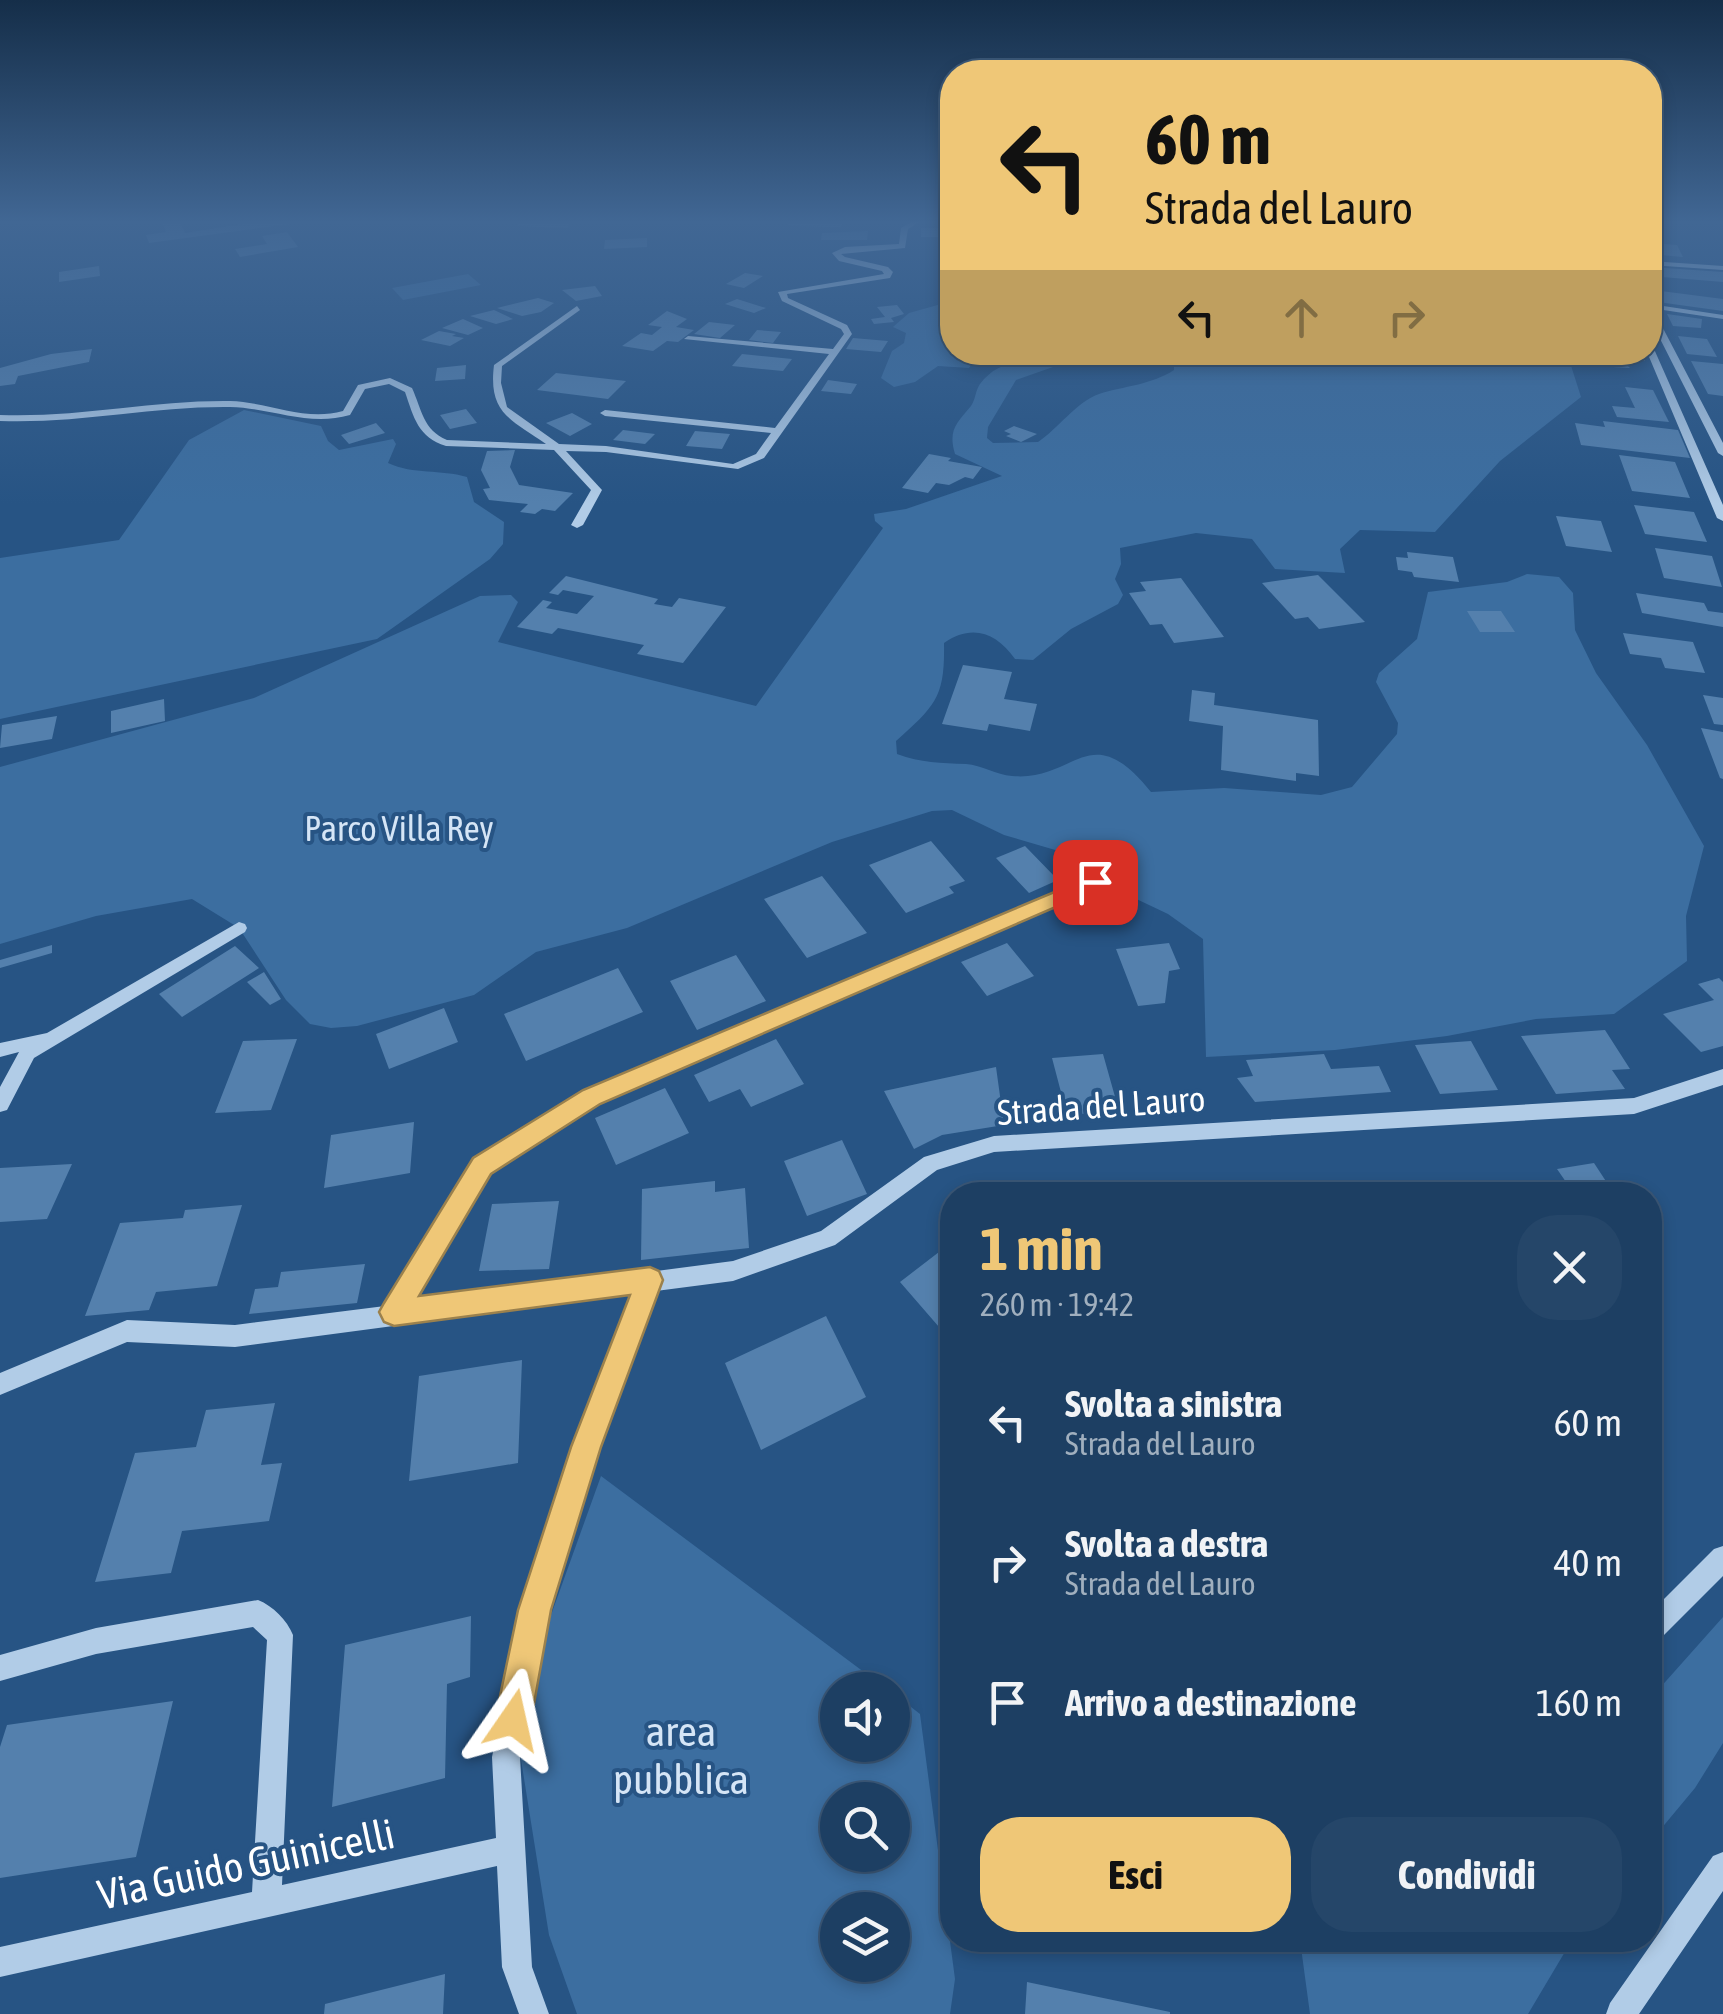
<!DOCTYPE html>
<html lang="it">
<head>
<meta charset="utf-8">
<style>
	:root { --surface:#1d3f63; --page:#254669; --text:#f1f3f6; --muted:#a0afbe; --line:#3b5878; --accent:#efc777 }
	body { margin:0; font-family:"Asap Condensed",sans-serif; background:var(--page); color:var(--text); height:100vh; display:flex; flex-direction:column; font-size:38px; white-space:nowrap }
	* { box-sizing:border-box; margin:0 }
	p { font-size:32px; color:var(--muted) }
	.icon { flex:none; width:55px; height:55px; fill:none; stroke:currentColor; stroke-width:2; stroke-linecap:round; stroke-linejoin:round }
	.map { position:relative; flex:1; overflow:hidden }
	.side { position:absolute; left:940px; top:1182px; width:722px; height:770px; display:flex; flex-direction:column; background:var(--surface); border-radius:40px; box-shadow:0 5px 15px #0003,0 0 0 2px var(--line) }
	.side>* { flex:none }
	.top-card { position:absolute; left:940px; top:60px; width:722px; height:305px; border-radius:40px; box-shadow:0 5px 15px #0003,0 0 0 2px var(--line); background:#efc777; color:#111; overflow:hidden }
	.controls { position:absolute; left:820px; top:1672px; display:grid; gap:20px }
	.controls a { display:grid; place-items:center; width:90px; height:90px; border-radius:50%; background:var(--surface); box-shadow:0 5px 15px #0003,0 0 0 2px var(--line); font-size:50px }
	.pin { position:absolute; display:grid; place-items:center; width:85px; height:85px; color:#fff; margin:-42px; border-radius:20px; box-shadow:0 5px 15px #0006 }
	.me { position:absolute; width:110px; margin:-55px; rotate:11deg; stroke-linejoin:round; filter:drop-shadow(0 0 8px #0008) }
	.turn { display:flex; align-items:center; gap:35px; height:210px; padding:0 40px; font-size:45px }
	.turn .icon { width:130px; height:130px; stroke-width:2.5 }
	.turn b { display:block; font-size:70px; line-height:85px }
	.lanes { display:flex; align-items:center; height:95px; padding:0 40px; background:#0003; justify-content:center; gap:50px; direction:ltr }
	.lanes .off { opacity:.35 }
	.round { display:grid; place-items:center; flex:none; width:105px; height:105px; border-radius:40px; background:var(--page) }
	.head { display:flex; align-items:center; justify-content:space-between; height:170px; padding:0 40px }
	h1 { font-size:60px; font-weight:700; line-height:75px; color:var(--accent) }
	.action { display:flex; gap:20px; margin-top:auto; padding:20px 40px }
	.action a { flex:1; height:115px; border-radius:40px; background:var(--accent); color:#111; font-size:40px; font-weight:700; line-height:115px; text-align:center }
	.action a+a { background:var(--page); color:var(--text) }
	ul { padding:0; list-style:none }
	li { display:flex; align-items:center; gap:30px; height:140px; padding:0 40px }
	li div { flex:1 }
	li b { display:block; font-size:38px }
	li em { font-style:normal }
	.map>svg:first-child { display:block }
	.green { fill:#3c6ea0; fill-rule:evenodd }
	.building { fill:#5480ad }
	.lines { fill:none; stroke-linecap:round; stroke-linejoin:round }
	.minor { fill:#b1cce7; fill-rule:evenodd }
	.route { fill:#efc777; stroke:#9b814d; stroke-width:2.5 }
	.labels { text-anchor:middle; stroke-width:8; stroke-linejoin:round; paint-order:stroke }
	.park-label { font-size:35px; fill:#d5e5f6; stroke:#275484 }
	.street-label { font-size:35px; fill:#fff; stroke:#275484 }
	.near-park-label { font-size:42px; fill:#d5e5f6; stroke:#275484 }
	.near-street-label { font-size:42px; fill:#fff; stroke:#275484 }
</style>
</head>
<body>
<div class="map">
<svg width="1723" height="2014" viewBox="0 0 1723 2014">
	<rect width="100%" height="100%" fill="#275484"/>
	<path class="green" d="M468,274L481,285L403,300L392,288Z
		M952,301V352L979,353L969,368L938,366L915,382L894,387L881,378L892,351L904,343L906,333L893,327L909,313Z
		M1140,353H1567L1581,397L1500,461L1435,532L1360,530L1340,549L1345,573L1275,569L1252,539L1196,533L1120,548L1121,564L1115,579L1123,595L1118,604L1071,629L1033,660L1015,659C997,633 972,623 944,643C945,697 936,705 896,741L897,754C921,763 941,763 966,764C982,765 996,775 1012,776C1076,782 1089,715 1151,792L1224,788L1321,795L1352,787L1397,734L1398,723L1376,682L1379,673L1417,639L1428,592L1507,582L1527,574L1559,577L1573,593L1575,630L1596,673L1647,745L1704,846L1686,916L1687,961L1614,1014L1536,1019L1447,1036L1335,1050L1206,1057L1203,939L1168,914L1109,886L1062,852L1004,835L952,810L932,811L832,842L627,928L536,952L474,995L357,1026L331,1028L310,1024L286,1000L239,928L192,899L96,916L0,944V767L254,698L480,596L511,595L518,602L498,642L756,706L883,528L875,521L874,514L906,509L1002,476L955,454C948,430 956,424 971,406C976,399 975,391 980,384C999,359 1026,359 1053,367L1016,380L988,427L987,438L993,443L1038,442C1059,428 1075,403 1099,394C1124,386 1151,385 1174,370V366Z
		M244,410L321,426L328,441L339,450L393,439L396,444L388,463C414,475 440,469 467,477L474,502L504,522L503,544L490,559L377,639L0,719V558L119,540L189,440Z
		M601,1476L888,1690H838V1745H892L893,1693L920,1714L955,1979L950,2014H577L549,1935L519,1747L551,1615ZM838,1800H892V1855H838ZM838,1910H892V1965H838Z
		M1723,1617V1743L1695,1788L1650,1842V1699Z
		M1300,1940H1572L1528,2014H1310Z"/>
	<path class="building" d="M162,222H180L185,233L255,222L290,224L149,243L146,235L166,232Z
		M520,222L540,223L572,222L567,228L517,226Z
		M789,222H843L841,227L788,226Z
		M921,228H952V237H921Z
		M868,231L867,240H821L822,233Z
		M287,232L298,247L240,257L235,249L267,244L262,236Z
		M647,238V247L604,249L605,240Z
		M1650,243L1677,245L1683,257L1650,254Z
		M99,266L100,276L59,282V272Z
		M1650,267L1723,272V282L1650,276Z
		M745,273L763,276L744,288L726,284Z
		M595,286L602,296L576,301L562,290Z
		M1653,290L1723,299V311L1658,302Z
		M538,298L554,303L541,312L522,316L497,308Z
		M737,299L766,308L754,313L725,304Z
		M897,305L904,314L891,318L894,322L874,324L871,319L885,317L877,307Z
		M494,310L513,319L496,324L470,316Z
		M667,311L687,319L676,327L694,330L678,342L667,341L653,351L622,346L641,333L652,335L662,327L648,325Z
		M1667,314L1702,319L1701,328L1673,326Z
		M463,319L483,328L468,335L442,328Z
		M709,322L735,325L720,338L694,334Z
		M757,330L781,332L773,343L749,340Z
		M439,331L456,334L452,336L464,338L450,346L421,340Z
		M1678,336L1707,339L1717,357L1687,354Z
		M853,338L888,341L881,352L846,349Z
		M92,349L89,362L18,376L15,384L0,386V368L51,354Z
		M1599,352H1642L1645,361L1621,359L1630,368L1613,367Z
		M742,354L792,359L783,371L732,366Z
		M1691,361L1723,364V396L1708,394Z
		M466,365L465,379L435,381L437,368Z
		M556,373L626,381L608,399L537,390Z
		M828,380L857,384L851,394L821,391Z
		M1625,387L1653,390L1669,422L1617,417L1612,406L1635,408Z
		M466,409L477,423L450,429L440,415Z
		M572,413L592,424L570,436L546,423Z
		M1603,421L1678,430L1690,458L1581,445L1575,423L1605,427Z
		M376,423L385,433L349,444L341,435Z
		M1014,426L1037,434L1021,442L1006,436L1011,434L1004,431Z
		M623,430L655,434L645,444L613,440Z
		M695,431L730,434L722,449L686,446Z
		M515,450L510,467L519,485L573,493L555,511L542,509L535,514L520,512L528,504L489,500L483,489L490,488L481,470L487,451Z
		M929,454L951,458L948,461L982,467L973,479L965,477L949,485L936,483L928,493L902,488Z
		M1619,455L1675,462L1690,498L1632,491Z
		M1634,505L1694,512L1707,542L1645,534Z
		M1556,516L1601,521L1612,552L1566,546Z
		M1655,548L1712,556L1722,587L1664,578Z
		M1407,552L1453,557L1459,582L1414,577L1412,572L1398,570L1396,557L1408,558Z
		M1318,575L1365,622L1319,629L1308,617L1295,619L1262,583Z
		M566,576L658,599L654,604L672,607L679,598L726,607L683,663L637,654L644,645L558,628L552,634L517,627L543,600L552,602L546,608L577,614L594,596L563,590L558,595L549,593Z
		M1181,578L1224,637L1174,643L1162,624L1150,625L1129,593L1146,591L1140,582Z
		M1636,593L1704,603L1708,611L1723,613V627L1642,613Z
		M1467,611H1501L1515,632H1480Z
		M1623,633L1693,642L1705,673L1665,668L1661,658L1630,654Z
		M963,665L1012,672L1004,699L1037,704L1030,731L989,724L987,731L942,724Z
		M1192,690L1215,693L1214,705L1318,720L1319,776L1296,773V781L1221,770L1223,726L1189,721Z
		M1703,695L1723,698V725L1714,724Z
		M164,699L165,721L111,733V711Z
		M57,716L52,739L0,748L2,725Z
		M1701,728L1723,732V779L1720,778Z
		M931,841L965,881L949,887L954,893L906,913L869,865Z
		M1025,846L1058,880L1029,893L996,858Z
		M822,876L867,933L807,958L764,899Z
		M1007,943L1034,976L987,996L961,962Z
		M1169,943L1180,969L1169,971L1165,1003L1138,1006L1116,949Z
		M52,945V953L0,968V960Z
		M235,946L259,968L182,1017L159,994Z
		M736,955L766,1001L697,1030L670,981Z
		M618,968L643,1012L526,1061L504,1014Z
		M264,972L281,999L270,1005L247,982Z
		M1719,978L1723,982V1046L1701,1052L1663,1014L1714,1000L1698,984Z
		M444,1008L458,1042L389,1069L376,1034Z
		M1605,1030L1630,1069L1612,1070L1625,1089L1556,1094L1521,1036Z
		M297,1039L271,1110L215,1113L243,1041Z
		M776,1039L804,1084L751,1107L740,1089L709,1102L694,1075Z
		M1471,1041L1498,1090L1440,1094L1415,1045Z
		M1103,1054L1119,1111L1067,1115L1052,1058Z
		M1324,1054L1331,1069L1379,1066L1391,1092L1255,1102L1237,1078L1253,1076L1246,1060Z
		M996,1067L1004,1125L942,1135L914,1149L884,1091Z
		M665,1088L689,1133L616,1165L595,1118Z
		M414,1122L410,1173L324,1188L331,1135Z
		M842,1140L867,1194L807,1216L784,1161Z
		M1594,1163L1615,1195H1575L1557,1169Z
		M72,1164L47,1219L0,1222V1168Z
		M715,1181V1192L745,1188L749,1248L641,1260L642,1189Z
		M1497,1185L1502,1195H1418L1415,1189Z
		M559,1201L549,1269L479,1271L492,1204Z
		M242,1205L217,1286L156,1292L149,1310L85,1316L120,1223L183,1218L185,1210Z
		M952,1242V1342L900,1282Z
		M365,1264L357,1303L249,1314L255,1289L278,1287L281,1272Z
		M826,1316L866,1397L761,1450L725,1363Z
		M522,1360L518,1463L409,1481L419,1376Z
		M275,1403L261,1465L282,1463L269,1521L182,1531L171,1573L95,1582L135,1453L196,1447L206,1410Z
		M471,1616L470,1677L447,1684L445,1778L332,1807L345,1645Z
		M173,1701L136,1857L0,1878V1747L7,1725Z
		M445,1974L443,2014H324L325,2004Z
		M1027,1982L1170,2012V2014H1025Z"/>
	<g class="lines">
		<path class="minor" d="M911,222H919L908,229L905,248L841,254L845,257L888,267L893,272L890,278L787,294L788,298L847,325L852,334L764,458L738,469L606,452L566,451L602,490L583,525L577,528L571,525L591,490L554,450L446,446C418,437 414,418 405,392L389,384L365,389L350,415C308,427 272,408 230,407C153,406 77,424 0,421V415C77,418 153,400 230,401C269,402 304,422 343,411L358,385L390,378L412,388C422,410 423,430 447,440L546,444C511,419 488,414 494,365L577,306L580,310L502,366L501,383L507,407L559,444L606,446L733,464L756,454L771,433L605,416L600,413L605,410L775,428L829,354L684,339L688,336L833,349L844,334L841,329L782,301L778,292L884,274L882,271L839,261L832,253L845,247L899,244L901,228Z
			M1650,261L1723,266V270L1650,265Z
			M1650,304L1723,315V319L1650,308Z
			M1650,309L1654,311L1723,443V456L1718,453L1650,319Z
			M1650,346L1654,349L1723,505V521L1717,518L1647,352H1650Z
			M1095,876L1103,882L1101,886L598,1102L489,1172L411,1303L733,1261L821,1231L924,1157L994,1136L1634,1098L1723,1069V1085L1634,1114L994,1152L937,1170L835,1245L733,1281L656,1291L598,1447L547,1610L520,1757L532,1967L549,2014H519L502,1967L497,1866L0,1977V1947L252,1892L267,1640L253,1627L96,1654L0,1681V1655L96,1628L258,1600C273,1606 287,1620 293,1635L282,1885L496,1838L492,1757L521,1610L574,1447L634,1294L235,1347L127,1342L0,1395V1373L127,1320L235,1325L385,1306L475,1160L584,1092Z
			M239,922L245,924L247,928L245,932L34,1058L7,1110L0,1112V1087L19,1052L0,1057V1043L47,1033Z
			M1723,1546V1576L1659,1640L1650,1644V1613L1714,1549Z
			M1723,1852V1891L1639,2014H1606L1610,2003L1713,1856Z"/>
	</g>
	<linearGradient id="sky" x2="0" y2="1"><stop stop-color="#152e49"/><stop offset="0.44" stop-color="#416794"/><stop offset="1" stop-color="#416794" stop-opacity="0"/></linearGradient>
	<rect width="1723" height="504" fill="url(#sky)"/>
	<path class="route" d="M1095,875L1105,882L1102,887L600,1104L491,1174L419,1296L650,1267L659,1271L663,1280L601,1447L551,1610L531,1720L525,1733L513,1738L501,1733L495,1720L518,1610L571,1447L630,1295L394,1326L384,1322L379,1312L384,1303L473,1158L583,1090Z"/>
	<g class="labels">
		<g class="park-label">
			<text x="399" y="841">Parco Villa Rey</text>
		</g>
		<g class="street-label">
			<text transform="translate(1101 1106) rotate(-4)" y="12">Strada del Lauro</text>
		</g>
		<g class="near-park-label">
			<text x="681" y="1746">area<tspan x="681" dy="48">pubblica</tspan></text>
		</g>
		<g class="near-street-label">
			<text transform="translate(246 1864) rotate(-12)" y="15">Via Guido Guinicelli</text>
		</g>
	</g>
</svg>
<div class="controls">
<a><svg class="icon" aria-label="sound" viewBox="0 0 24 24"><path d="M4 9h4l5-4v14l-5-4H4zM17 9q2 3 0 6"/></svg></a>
<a><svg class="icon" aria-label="search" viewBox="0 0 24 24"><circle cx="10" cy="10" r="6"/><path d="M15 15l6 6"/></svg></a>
<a><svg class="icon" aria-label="layers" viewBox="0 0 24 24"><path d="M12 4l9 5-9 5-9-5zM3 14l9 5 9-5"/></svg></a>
</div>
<div class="pin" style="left:1095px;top:882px;background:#d93025"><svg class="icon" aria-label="arrive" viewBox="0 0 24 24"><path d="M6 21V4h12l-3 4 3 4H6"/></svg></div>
<svg class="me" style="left:513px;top:1720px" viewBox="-20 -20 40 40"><path d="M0-17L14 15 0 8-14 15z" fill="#efc777" stroke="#fff" stroke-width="4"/></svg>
<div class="top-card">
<div class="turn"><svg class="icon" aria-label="left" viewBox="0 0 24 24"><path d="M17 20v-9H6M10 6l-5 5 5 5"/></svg><div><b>60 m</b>Strada del Lauro</div></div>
<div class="lanes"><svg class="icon" aria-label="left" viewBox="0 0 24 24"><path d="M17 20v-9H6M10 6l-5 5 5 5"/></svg><svg class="icon off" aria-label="ahead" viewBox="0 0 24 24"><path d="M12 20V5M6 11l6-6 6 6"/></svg><svg class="icon off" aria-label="right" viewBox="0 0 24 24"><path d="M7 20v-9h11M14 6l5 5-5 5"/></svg></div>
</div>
<section class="side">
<div class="head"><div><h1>1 min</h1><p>260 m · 19:42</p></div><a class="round"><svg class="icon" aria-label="close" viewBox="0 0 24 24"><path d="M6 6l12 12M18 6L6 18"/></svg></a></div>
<ul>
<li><svg class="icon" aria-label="left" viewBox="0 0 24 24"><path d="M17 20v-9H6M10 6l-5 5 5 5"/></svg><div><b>Svolta a sinistra</b><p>Strada del Lauro</p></div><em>60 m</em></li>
<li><svg class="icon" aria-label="right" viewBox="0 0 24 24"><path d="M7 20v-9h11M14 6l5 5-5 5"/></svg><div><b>Svolta a destra</b><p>Strada del Lauro</p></div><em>40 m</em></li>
<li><svg class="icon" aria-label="arrive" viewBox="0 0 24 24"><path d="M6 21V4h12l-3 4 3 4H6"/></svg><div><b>Arrivo a destinazione</b></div><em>160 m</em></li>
</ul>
<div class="action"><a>Esci</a><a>Condividi</a></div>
</section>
</div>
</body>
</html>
